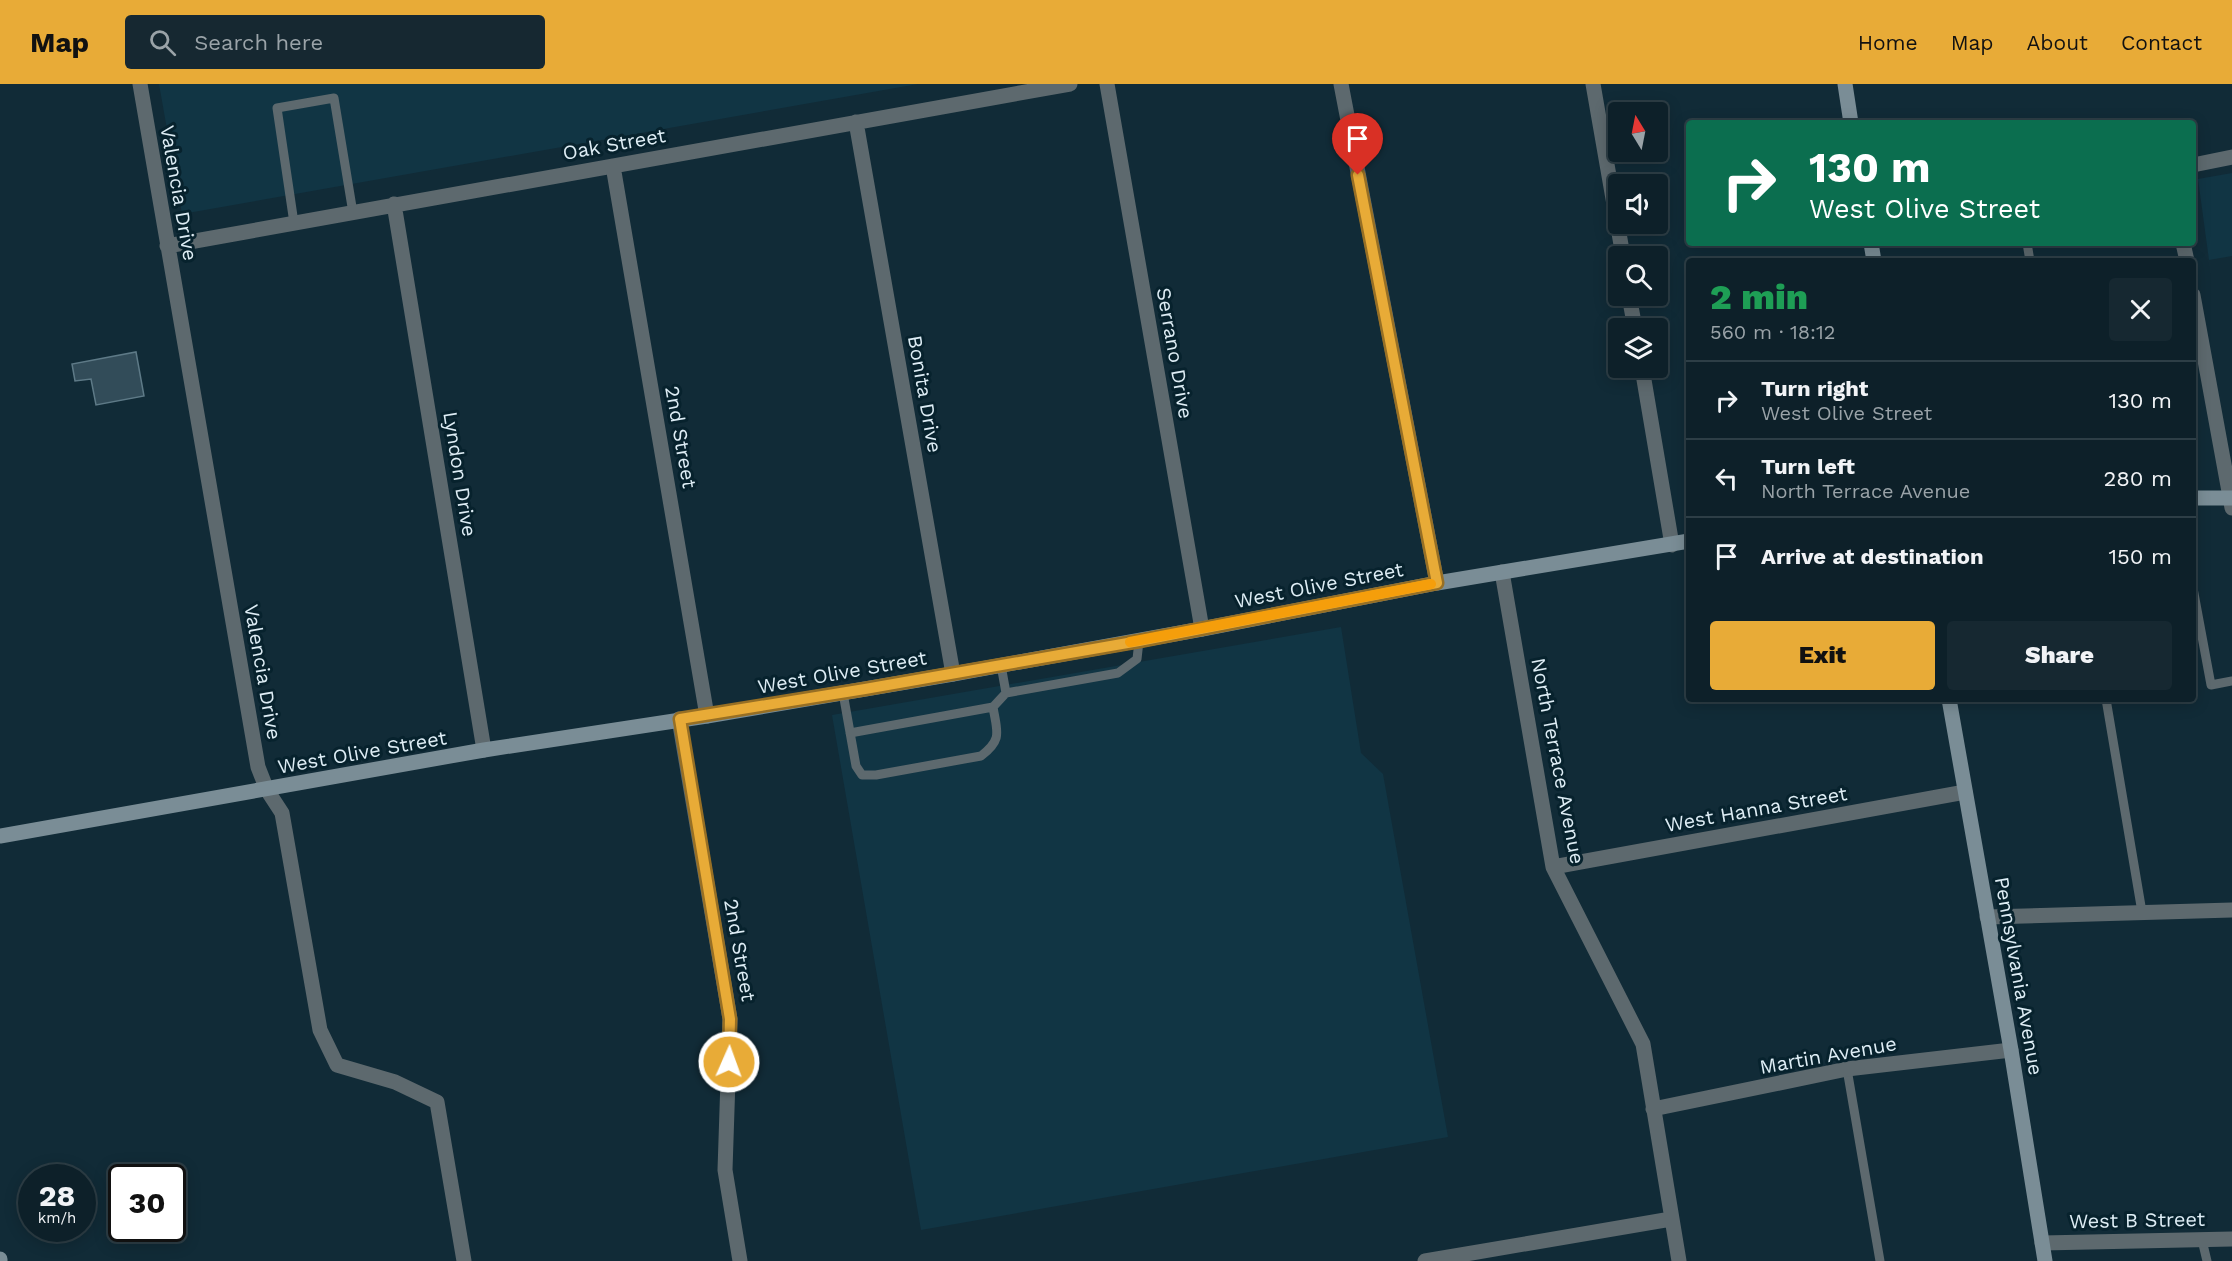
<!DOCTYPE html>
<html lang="en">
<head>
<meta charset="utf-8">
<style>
	:root { --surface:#0d2029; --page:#162831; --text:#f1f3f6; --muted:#9aa3a8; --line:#2d3e46; --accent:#e8ab37 }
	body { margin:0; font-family:"Work Sans",sans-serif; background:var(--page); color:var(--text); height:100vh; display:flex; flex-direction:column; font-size:22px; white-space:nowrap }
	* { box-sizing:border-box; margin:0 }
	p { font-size:20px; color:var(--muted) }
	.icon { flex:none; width:33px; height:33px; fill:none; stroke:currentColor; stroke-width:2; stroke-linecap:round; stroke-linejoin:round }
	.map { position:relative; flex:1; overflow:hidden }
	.panel { position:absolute; left:1686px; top:174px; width:510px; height:444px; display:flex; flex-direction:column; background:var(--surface); border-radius:6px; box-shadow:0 3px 15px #0003,0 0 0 2px var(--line) }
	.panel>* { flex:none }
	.hud { position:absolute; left:1686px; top:36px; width:510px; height:126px; border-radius:6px; box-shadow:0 3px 15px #0003,0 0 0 2px var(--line); background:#0b6e4f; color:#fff; overflow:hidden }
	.needle { width:39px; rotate:350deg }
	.tools { position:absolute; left:1608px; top:18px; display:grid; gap:12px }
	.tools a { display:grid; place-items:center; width:60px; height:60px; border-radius:6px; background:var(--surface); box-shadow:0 3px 15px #0003,0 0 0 2px var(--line); font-size:30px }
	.speed { position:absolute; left:18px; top:1080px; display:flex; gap:12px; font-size:30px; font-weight:700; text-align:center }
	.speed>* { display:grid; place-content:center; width:78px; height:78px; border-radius:50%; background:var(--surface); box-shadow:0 3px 15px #0003,0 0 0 2px var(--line); line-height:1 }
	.speed small { font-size:15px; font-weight:400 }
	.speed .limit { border:3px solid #111; border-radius:9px; background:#fff; color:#111 }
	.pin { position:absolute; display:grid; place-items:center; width:51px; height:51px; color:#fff; margin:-62px -26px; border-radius:50% 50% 50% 0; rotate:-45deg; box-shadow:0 0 6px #0007 }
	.pin .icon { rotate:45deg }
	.me { position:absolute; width:66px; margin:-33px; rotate:2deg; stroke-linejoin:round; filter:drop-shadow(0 0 4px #0008) }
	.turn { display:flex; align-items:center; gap:21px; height:126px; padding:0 24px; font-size:27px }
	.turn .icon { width:78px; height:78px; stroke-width:2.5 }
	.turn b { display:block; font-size:42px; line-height:51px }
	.round { display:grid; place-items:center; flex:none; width:63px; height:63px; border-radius:6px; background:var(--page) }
	.head { display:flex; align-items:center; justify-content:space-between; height:102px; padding:0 24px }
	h1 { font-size:36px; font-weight:800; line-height:45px; color:#1e9e55 }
	.primary-button { display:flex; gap:12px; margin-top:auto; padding:12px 24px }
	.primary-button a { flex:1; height:69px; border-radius:6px; background:var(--accent); color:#111; font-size:24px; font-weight:800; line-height:69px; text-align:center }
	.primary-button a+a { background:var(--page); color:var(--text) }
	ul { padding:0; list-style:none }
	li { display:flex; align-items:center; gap:18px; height:78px; padding:0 24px; border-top:2px solid var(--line) }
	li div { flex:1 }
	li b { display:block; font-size:22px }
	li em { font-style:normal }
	header { display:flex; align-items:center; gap:36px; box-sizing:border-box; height:84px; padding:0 30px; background:var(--accent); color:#111 }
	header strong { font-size:28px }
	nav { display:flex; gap:33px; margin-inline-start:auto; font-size:21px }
	.search { width:420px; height:54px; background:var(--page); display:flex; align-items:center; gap:15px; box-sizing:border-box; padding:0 21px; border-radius:6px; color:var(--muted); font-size:22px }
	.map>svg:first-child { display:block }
	.built { fill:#113544 }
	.building { fill:#324c59; stroke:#5e7a87; stroke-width:1.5 }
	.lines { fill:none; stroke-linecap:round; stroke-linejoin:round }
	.lane { stroke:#5d696e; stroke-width:9 }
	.street { stroke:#5d696e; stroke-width:15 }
	.secondary { stroke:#7a8d96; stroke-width:15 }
	.route-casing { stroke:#976f24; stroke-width:15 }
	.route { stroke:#e8ab37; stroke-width:10 }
	.slow { stroke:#f59e0b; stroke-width:10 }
	.labels { text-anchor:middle; stroke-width:6; stroke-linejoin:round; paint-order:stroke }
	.street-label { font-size:20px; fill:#deedf5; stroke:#07222d }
</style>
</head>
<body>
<header>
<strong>Map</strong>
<div class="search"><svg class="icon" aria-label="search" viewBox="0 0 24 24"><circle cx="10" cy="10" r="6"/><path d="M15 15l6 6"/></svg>Search here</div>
<nav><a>Home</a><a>Map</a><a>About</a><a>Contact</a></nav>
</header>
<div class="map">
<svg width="2232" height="1177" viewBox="0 0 2232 1177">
	<rect width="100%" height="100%" fill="#112b37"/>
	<path class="built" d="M159,0H918L182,130Z
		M2232,89V172L2209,176L2198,95Z
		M1341,543L1361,669L1383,690L1448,1053L921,1146L832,631Z"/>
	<path class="building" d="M136,268L144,312L96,321L91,295L75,297L72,280Z"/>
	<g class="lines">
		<path class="lane" d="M294,139L277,24L334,14L353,129
			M2027,159L2030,177
			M2193,504L2211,601L2232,597
			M843,609L856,682L862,691H876L981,672C1003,655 997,648 993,623L1006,609L1001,581
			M1006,609L1118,589L1137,575L1139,557
			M2106,615L2142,828
			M850,649L993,623
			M1847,985L1880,1177
			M2202,1156L2207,1177"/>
		<path class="street" d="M140,0L258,683L267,706L282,729L320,946L337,981L395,998L437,1018L464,1177
			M1107,0L1202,545
			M1341,0L1437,499
			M1593,0L1623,172
			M856,38L953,590
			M2193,81L2232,73
			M613,82L707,632
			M394,120L484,666
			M2183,159L2187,177
			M167,162L1070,0
			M2193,211L2232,424
			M1629,212L1635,244
			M1642,284L1672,461
			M1502,488L1553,783L1643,960L1679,1177
			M679,635L730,935L725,1086L740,1177
			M1553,783L1965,708
			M1987,833L2232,826
			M1653,1025L1847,985L2011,966
			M2042,1159L2232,1155
			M1425,1177L1671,1135"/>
		<path class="secondary" d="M1845,0L1851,39
			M1871,159L1874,177
			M2193,414H2232
			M1949,615L2011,966L2045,1177
			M0,752L484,666L707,632L953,590L1202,545L1437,499L1689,457
			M0,1175V1177"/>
	</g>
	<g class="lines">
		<defs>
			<path id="route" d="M729,978L730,935L680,635L865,605L1139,557L1437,499L1358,91"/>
		</defs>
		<use href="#route" class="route-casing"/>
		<use href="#route" class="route"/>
		<path class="slow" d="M1130,558L1431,500"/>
	</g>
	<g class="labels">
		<g class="street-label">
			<text transform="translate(614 60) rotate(-10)" y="7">Oak Street</text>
			<text transform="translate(179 109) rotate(80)" y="7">Valencia Drive</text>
			<text transform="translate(1175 269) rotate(80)" y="7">Serrano Drive</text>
			<text transform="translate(925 310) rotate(80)" y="7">Bonita Drive</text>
			<text transform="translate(681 353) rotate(80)" y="7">2nd Street</text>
			<text transform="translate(460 390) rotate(81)" y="7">Lyndon Drive</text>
			<text transform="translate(1319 501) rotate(-11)" y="7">West Olive Street</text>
			<text transform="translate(263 588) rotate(80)" y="7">Valencia Drive</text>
			<text transform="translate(842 588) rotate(-10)" y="7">West Olive Street</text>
			<text transform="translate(362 668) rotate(-10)" y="7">West Olive Street</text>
			<text transform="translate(1558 677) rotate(79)" y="7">North Terrace Avenue</text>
			<text transform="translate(1756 725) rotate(-10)" y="7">West Hanna Street</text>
			<text transform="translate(740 866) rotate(80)" y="7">2nd Street</text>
			<text transform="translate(2019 892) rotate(80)" y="7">Pennsylvania Avenue</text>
			<text transform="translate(1828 971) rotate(-10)" y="7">Martin Avenue</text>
			<text transform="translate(2137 1136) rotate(-1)" y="7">West B Street</text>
		</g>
	</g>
</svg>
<div class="tools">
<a><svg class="needle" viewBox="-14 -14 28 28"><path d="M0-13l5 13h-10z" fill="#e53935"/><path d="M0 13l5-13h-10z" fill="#9aa3a8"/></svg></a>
<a><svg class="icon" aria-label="sound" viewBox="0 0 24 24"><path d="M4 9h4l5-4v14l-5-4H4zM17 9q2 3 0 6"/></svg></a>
<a><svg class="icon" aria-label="search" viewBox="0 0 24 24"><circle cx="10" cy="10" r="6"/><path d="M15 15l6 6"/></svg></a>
<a><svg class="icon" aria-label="layers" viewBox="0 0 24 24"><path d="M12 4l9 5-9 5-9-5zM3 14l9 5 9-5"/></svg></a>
</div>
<div class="speed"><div>28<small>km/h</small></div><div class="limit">30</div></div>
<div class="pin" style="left:1358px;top:91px;background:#d93025"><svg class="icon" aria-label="arrive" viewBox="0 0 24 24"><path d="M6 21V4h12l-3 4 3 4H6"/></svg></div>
<svg class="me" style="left:729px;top:978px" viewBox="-20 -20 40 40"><circle r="17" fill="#e8ab37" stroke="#fff" stroke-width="3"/><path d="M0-11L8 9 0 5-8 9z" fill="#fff"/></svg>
<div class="hud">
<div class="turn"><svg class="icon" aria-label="right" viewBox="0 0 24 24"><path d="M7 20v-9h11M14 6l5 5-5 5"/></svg><div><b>130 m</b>West Olive Street</div></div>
</div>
<section class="panel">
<div class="head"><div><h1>2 min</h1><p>560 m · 18:12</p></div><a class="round"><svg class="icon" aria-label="close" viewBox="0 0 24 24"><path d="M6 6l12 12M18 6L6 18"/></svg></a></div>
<ul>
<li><svg class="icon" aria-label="right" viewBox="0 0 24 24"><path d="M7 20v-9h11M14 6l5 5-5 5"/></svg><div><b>Turn right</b><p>West Olive Street</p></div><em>130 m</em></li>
<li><svg class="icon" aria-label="left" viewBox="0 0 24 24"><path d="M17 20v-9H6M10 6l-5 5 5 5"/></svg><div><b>Turn left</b><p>North Terrace Avenue</p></div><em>280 m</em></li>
<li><svg class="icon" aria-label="arrive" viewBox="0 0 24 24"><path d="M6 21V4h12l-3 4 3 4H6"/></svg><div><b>Arrive at destination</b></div><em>150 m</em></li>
</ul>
<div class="primary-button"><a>Exit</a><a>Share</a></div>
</section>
</div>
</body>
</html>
